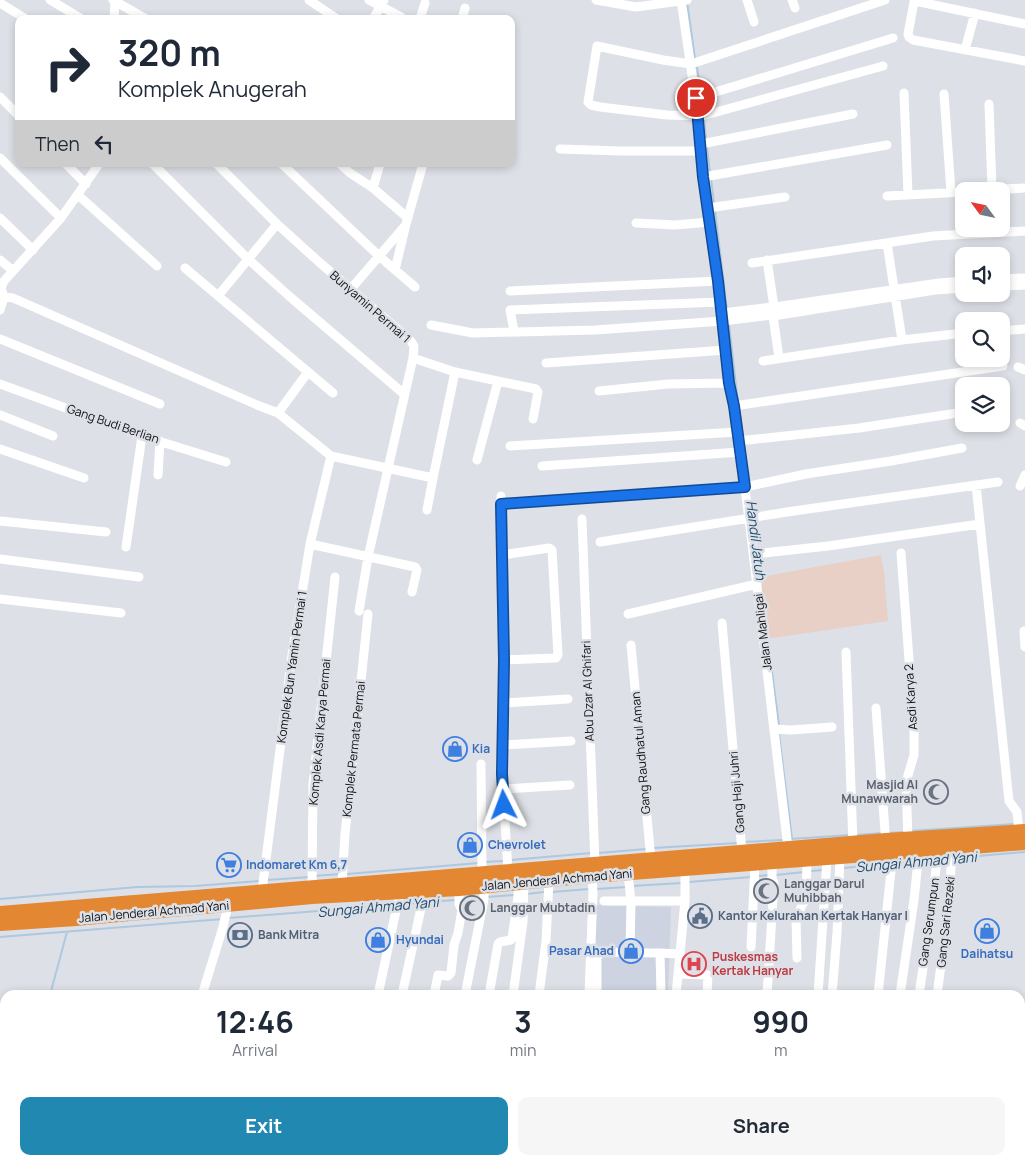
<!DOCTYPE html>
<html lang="en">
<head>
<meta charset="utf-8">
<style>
	:root { --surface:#fff; --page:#f6f6f7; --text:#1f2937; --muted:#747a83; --accent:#2088b1 }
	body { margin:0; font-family:Manrope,sans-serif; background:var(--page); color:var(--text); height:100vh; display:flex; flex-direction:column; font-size:19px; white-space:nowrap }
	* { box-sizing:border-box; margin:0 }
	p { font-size:16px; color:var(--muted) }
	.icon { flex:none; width:28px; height:28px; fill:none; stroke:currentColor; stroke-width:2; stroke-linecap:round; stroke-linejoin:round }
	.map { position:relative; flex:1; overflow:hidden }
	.panel { position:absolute; left:0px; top:990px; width:1025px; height:175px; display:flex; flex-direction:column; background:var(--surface); border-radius:15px 15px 0 0; box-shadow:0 2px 8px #0003 }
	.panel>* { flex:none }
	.top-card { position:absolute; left:15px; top:15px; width:500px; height:152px; border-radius:10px; box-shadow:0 2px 8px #0003; background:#fff; color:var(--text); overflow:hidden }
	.needle { width:32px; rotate:303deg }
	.fabs { position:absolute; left:955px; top:182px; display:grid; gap:10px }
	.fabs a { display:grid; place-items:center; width:55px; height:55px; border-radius:10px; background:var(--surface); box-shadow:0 2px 8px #0003; font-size:25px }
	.pin { position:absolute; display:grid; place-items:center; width:42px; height:42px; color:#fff; margin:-21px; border:2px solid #fff; border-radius:50%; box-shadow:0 1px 5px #0007 }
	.me { position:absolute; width:55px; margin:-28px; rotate:357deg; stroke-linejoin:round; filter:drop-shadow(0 0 4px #0008) }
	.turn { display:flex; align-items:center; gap:18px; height:105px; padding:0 20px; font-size:22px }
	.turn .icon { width:65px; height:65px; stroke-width:2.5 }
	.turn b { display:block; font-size:35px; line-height:42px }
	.then { display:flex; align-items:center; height:48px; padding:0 20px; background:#0003; gap:10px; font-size:19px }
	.eta { display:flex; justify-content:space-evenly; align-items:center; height:85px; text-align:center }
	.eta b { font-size:30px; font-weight:700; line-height:35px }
	.button { display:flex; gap:10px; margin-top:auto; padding:10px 20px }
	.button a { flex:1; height:58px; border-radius:10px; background:var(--accent); color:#fff; font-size:20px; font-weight:700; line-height:58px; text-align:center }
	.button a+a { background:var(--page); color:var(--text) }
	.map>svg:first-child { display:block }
	.built { fill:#cdd3e1 }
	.education { fill:#e8d0c7 }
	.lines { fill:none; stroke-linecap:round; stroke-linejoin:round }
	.stream { stroke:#adc8df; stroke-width:2 }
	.minor { stroke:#fff; stroke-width:9 }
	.highway { stroke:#e38732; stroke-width:14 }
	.route-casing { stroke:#114b97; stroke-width:12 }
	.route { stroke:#1a73e8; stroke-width:9 }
	.labels { text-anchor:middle; stroke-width:5; stroke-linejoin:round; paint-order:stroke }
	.street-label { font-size:12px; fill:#0e0f11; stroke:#dde0e6 }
	.shop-label { font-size:12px; font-weight:bold; fill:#366cbe; stroke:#dde0e6; text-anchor:start }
	.worship-label { font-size:12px; font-weight:bold; fill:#5b616d; stroke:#dde0e6; text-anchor:start }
	.service-label { font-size:12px; font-weight:bold; fill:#4e5e75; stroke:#dde0e6; text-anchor:start }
	.health-label { font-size:12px; font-weight:bold; fill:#be3a42; stroke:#dde0e6; text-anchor:start }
	.water-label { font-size:14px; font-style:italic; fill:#204c6d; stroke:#dde0e6 }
</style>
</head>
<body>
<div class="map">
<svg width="1025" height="1165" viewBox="0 0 1025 1165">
	<rect width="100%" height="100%" fill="#dde0e6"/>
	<path class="built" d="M594,905L671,907L668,995H591Z"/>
	<path class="education" d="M881,555L884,572L888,621L766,639L760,577Z"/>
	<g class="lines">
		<path class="stream" d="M687,2L695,59
			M697,67L701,94
			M701,99L703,111
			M704,119L706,139
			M707,146L710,173
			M711,178L714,203
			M715,210L727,310
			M729,324L738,403
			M739,408L743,438
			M743,443L745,458
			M762,594L779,726
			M779,734L792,839
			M910,831L1015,824
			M888,833L905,832
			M855,835L883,833
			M790,839L851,835
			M743,842L783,840
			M653,848L738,843
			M598,853L646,849
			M955,858L1025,852
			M511,860L591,853
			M920,861L933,860
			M484,862L504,861
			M895,864L916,862
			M843,868L888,864
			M811,871L823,870
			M347,874L479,863
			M776,875L804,872
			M314,876L340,874
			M758,876L769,875
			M267,880L310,877
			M689,882L751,877
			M631,886L682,883
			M596,889L627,887
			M552,892L589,889
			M527,894L544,892
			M487,897L514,895
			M0,899L137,887L195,886L260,881
			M462,899L482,898
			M425,902L457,900
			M400,904L420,903
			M228,918L395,905
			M0,937L223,919
			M50,995L67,932
			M5,1165L6,1160"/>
		<path class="minor" d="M50,0L82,19
			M113,0L146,19
			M309,0L337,19
			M369,0L401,17
			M596,0L636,7L687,0
			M681,0L698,116L703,177L718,281L729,383L734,406L749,519L788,848
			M747,0L754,22
			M792,0L795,8
			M0,3L26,19
			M114,19L115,0
			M373,19L384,0
			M420,19L425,3
			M462,19L465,8
			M1025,24L915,1L914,2L908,34L909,37L913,40L1025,61
			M965,50L975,13
			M883,66L702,116L667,115L600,107L591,105L588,102L597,46L663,60L691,64L885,0
			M904,93L908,195
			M944,94L951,192
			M0,97L19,116
			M696,98L893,38
			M989,104L992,190
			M701,144L853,114
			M560,149L620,151H701
			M0,158L61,218
			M66,164L86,184
			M153,164L248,259L289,296L404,394
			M217,164L277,224L319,262L410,340L414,346L413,358L368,557L359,611
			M282,164L379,256L415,287
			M340,164L350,173L373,188L408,218
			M703,177L887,145
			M373,188L380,164
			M969,191L1025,188
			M78,195L157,266
			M887,196L964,192
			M708,208L785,197
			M0,218L33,250
			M636,223L675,225L710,222
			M887,243L902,340
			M0,260L12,270
			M767,260L774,307
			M752,263L933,236L1025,231
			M185,268L333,393
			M395,270L406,224L423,164
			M1001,279L1025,278
			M1001,286L1025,285
			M350,290L404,227
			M510,291L718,281
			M218,296L277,224
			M4,297L13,298L257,405L278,413
			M775,307L939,283L964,281
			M0,310L4,297L1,288L4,281L61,218L99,164
			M722,313L772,307
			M777,314L778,310L775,307L770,308L769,312L773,316L935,290L964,288
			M773,316L779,358
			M431,325L473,333L595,330L723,321L772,315
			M514,331L510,310L721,302
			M1001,331L1025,329
			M0,339L160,404
			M413,358L455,372L536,389L538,392L533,419
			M763,361L902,340L964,333
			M546,363L726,350
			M1018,367L1025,370
			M0,384L142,436L226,462
			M599,391L668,384L729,383
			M734,406L1003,366
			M0,415L53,436
			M1020,423L1025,426
			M738,441L859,428L964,412
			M510,446L737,432
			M0,449L84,478
			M331,456L433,478L455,372
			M477,460L498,381
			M542,466L740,452
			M158,475L160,441
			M976,485L1009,801L1017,812L1019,832
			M1020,486L1025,475
			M501,496L504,660L502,774L508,871
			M501,504L745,487L806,474L891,461L962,448
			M427,510L433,478
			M582,519L595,864
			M0,521L106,532
			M600,542L787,512L998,482
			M310,544L415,567L417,570L412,592
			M126,547L142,436
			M901,553L914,726V755L906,782L908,839
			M754,554L828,546L980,524
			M502,555L549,548L552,550L558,655L556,658L504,660
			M0,559L139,577
			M0,599L121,613
			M628,614L757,584
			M722,623L742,852
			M1024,631L1025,647
			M631,645L651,860
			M846,652L853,844
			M503,703L568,699
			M876,708L886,845
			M774,729L791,730L832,727
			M502,745L571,741
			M481,764L482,874
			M503,789L570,785
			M628,874L631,901L630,952
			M342,885L345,834L368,614
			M312,887L313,784L335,577
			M262,891L292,655L310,544L331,456L278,413L308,372
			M604,901H685
			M751,947L755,864
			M660,953L680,954
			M797,958L796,920L802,905L806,900L807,861
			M678,974L708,975L707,995
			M202,995L223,927L228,905
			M378,995L400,892
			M402,995L425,890
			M434,995L438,975L448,976L451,973L454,945L458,933L462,910L459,904V889
			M465,995L484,899V886
			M489,995L498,944L500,942L511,940L512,938L518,897V884
			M513,995L523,922L524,883
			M539,995L546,941L549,880
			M589,995L593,893L592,876
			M597,995V958L599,954L603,952L660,953L661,995
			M676,995L685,901V869
			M767,995L774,883L772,879V862
			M818,995L827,859
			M832,995L837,933L840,858
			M878,995L893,852
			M900,995L914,900L919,851
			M919,995L931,914L938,850
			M937,995L949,905L952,849
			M1020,1018L1025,1013
			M1020,1059L1025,1064
			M1020,1118L1025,1123
			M484,1160L485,1164L490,1165
			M148,1161L157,1165
			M431,1161V1160
			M179,1165L181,1160
			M377,1165L378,1160
			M460,1165L461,1160
			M516,1165V1160
			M543,1165L544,1160
			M573,1165L574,1160
			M658,1165L659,1160
			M731,1165V1160
			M763,1165V1160"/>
		<path class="highway" d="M0,913L886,840L1025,831
			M0,924L76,919L312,897L459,889L592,876L1025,843"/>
	</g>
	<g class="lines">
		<defs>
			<path id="route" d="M504,805L502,774L504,660L501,504L745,487L734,406L729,383L718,281L703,177L696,98"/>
		</defs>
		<use href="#route" class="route-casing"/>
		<use href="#route" class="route"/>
	</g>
	<defs>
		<symbol id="shop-ring" viewBox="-11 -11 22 22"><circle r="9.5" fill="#dde0e6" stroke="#3f7fe0" stroke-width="1.5"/><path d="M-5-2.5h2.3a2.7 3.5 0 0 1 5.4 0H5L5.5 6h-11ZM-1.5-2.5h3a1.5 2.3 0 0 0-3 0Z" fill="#3f7fe0"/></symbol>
		<symbol id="mosque-ring" viewBox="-11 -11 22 22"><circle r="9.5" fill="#dde0e6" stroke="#6b7280" stroke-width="1.5"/><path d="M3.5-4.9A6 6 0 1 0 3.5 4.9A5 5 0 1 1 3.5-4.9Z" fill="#6b7280"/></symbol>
		<symbol id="supermarket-ring" viewBox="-11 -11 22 22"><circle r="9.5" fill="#dde0e6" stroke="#3f7fe0" stroke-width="1.5"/><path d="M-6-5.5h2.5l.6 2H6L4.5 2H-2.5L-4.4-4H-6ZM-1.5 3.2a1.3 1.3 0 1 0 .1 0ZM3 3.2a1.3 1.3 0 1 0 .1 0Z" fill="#3f7fe0"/></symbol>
		<symbol id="civic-ring" viewBox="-11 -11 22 22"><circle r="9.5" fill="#dde0e6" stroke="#5c6f8a" stroke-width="1.5"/><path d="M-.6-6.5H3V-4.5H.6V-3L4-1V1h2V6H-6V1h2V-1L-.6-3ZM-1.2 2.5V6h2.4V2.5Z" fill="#5c6f8a"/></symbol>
		<symbol id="bank-ring" viewBox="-11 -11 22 22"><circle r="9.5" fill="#dde0e6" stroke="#5c6f8a" stroke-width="1.5"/><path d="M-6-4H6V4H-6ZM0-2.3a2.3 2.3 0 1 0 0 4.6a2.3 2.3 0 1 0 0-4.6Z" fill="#5c6f8a"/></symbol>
		<symbol id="hospital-ring" viewBox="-11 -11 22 22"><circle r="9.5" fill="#dde0e6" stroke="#e0444e" stroke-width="1.5"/><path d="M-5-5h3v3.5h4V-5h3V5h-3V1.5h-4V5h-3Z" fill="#e0444e"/></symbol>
	</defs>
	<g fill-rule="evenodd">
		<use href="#shop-ring" x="441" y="735" width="28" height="28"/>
		<use href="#mosque-ring" x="922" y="778" width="28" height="28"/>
		<use href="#shop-ring" x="456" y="831" width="28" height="28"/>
		<use href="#supermarket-ring" x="215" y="851" width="28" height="28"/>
		<use href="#mosque-ring" x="752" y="877" width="28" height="28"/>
		<use href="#mosque-ring" x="458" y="894" width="28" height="28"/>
		<use href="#civic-ring" x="686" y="902" width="28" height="28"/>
		<use href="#shop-ring" x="973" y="917" width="28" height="28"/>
		<use href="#bank-ring" x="226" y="921" width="28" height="28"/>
		<use href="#shop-ring" x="364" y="926" width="28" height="28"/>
		<use href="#shop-ring" x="617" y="937" width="28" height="28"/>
		<use href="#hospital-ring" x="680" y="950" width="28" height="28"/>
	</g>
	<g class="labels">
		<g class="street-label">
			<text transform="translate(370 307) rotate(41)" y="4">Bunyamin Permai 1</text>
			<text transform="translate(113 424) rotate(19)" y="4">Gang Budi Berlian</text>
			<text transform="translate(763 632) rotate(-97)" y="4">Jalan Mahligai</text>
			<text transform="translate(292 667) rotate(-82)" y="4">Komplek Bun Yamin Permai 1</text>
			<text transform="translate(588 691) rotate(-92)" y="4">Abu Dzar Al Ghifari</text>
			<text transform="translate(911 697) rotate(-94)" y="4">Asdi Karya 2</text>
			<text transform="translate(320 732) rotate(-85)" y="4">Komplek Asdi Karya Permai</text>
			<text transform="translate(354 749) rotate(-84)" y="4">Komplek Permata Permai</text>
			<text transform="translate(641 753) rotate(-95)" y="4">Gang Raudhatul Aman</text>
			<text transform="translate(737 792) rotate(-95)" y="4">Gang Haji Juhri</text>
			<text transform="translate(557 880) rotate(-5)" y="4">Jalan Jenderal Achmad Yani</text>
			<text transform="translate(154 912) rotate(-5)" y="4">Jalan Jenderal Achmad Yani</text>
			<text transform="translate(929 922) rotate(-82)" y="4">Gang Serumpun</text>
			<text transform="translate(946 922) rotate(-84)" y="4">Gang Sari Rezeki</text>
		</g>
		<g class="shop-label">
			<text x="472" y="753">Kia</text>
			<text x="488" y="849">Chevrolet</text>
			<text x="246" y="869">Indomaret Km 6,7</text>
			<text x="396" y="944">Hyundai</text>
			<text x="614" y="955" text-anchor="end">Pasar Ahad</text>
			<text x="987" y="958" text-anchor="middle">Daihatsu</text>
		</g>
		<g class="worship-label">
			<text x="918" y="789" text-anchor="end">Masjid Al<tspan x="918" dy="14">Munawwarah</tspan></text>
			<text x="784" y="888">Langgar Darul<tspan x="784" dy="14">Muhibbah</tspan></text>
			<text x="490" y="912">Langgar Mubtadin</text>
		</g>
		<g class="service-label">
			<text x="718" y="920">Kantor Kelurahan Kertak Hanyar I</text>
			<text x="258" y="939">Bank Mitra</text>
		</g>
		<g class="health-label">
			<text x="712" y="961">Puskesmas<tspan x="712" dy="14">Kertak Hanyar</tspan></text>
		</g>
		<g class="water-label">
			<text transform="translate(756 540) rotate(83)" y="5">Handil Jatuh</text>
			<text transform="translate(916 862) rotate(-5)" y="5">Sungai Ahmad Yani</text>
			<text transform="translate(378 907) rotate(-5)" y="5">Sungai Ahmad Yani</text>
		</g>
	</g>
</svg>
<div class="fabs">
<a><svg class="needle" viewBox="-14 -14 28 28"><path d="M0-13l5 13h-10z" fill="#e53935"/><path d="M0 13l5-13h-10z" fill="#747a83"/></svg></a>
<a><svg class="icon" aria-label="sound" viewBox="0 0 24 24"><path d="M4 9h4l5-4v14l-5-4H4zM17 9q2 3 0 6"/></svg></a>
<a><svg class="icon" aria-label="search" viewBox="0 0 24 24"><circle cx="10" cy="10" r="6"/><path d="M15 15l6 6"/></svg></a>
<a><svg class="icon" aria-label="layers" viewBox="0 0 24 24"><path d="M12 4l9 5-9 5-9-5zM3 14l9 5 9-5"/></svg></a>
</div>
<div class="pin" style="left:696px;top:98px;background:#d93025"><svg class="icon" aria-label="arrive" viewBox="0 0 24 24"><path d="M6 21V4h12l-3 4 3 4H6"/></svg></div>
<svg class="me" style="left:504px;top:805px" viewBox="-20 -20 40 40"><path d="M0-17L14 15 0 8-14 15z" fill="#1a73e8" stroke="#fff" stroke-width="4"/></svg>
<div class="top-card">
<div class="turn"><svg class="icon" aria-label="right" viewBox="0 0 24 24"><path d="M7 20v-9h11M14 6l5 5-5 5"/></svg><div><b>320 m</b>Komplek Anugerah</div></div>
<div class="then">Then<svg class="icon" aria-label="left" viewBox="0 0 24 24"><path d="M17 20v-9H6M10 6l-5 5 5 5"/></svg></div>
</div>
<section class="panel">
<div class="eta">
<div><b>12:46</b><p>Arrival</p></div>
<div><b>3</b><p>min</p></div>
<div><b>990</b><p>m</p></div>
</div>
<div class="button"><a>Exit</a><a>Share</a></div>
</section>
</div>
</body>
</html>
